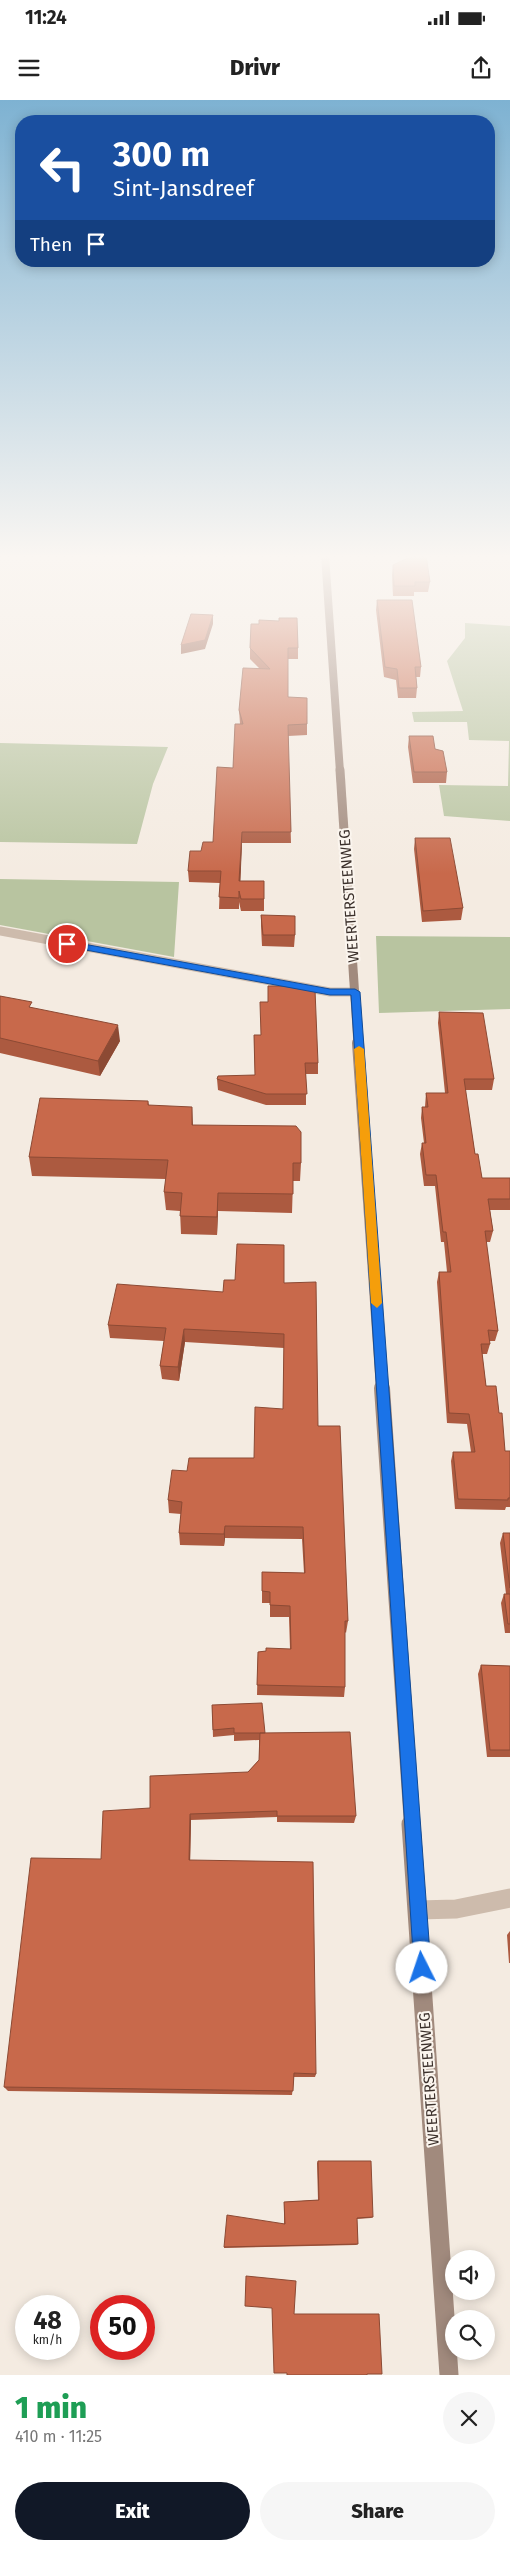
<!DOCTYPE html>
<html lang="en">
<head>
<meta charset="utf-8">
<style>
	:root { --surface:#fff; --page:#f6f6f6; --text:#222; --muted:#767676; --accent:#111827 }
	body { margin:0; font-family:"Fira Sans",sans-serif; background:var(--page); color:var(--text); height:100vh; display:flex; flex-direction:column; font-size:19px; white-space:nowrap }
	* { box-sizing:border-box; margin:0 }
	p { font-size:16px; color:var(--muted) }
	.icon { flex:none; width:28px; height:28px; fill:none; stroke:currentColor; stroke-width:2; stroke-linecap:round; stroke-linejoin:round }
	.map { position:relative; height:2275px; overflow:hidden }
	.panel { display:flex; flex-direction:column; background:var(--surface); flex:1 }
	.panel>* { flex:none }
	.hud { position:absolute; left:15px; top:15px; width:480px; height:152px; border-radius:20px; box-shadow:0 2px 12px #0003; background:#1a4fa0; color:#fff; overflow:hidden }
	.controls { position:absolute; left:445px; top:2150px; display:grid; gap:10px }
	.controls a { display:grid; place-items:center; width:50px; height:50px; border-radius:50%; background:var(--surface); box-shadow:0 2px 12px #0003; font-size:25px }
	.speed { position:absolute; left:15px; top:2195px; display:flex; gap:10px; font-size:25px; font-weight:700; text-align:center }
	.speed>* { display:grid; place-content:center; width:65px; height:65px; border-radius:50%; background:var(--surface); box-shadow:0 2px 12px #0003; line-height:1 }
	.speed small { font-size:12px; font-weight:400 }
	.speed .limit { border:8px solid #d22; background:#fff; color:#111 }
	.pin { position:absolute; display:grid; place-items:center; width:42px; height:42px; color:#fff; margin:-21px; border:2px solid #fff; border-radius:50%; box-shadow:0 1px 5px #0007 }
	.me { position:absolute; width:55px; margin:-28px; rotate:356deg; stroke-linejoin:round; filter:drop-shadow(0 0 4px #0008) }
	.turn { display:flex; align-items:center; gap:18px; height:105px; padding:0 15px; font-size:22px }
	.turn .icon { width:65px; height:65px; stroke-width:2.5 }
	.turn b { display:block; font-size:35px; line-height:42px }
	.then { display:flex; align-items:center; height:48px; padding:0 15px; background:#0003; gap:10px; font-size:19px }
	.round { display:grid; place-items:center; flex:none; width:52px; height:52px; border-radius:26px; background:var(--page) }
	.overview { display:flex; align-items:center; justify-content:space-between; height:85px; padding:0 15px }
	h1 { font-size:30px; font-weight:800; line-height:38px; color:#1e9e55 }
	.primary-button { display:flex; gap:10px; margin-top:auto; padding:10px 15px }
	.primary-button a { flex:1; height:58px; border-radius:30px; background:var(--accent); color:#fff; font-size:20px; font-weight:800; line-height:58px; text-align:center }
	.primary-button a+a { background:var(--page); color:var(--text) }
	.status { display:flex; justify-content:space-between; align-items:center; height:35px; padding:0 25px; background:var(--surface); direction:ltr }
	.status svg { height:14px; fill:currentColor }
	header { display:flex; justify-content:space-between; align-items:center; height:65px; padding:0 15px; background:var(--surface); font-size:22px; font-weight:800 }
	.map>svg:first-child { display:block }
	.green { fill:#b8c4a0 }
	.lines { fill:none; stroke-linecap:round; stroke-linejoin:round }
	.street-far1 { stroke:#cdbbac; stroke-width:9 }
	.street { stroke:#cdbbac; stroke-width:19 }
	.secondary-far4 { stroke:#a18a7d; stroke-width:8 }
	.secondary-far3 { stroke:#a18a7d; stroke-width:9 }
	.secondary-far2 { stroke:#a18a7d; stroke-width:12 }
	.secondary-far1 { stroke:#a18a7d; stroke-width:16 }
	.secondary { stroke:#a18a7d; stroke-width:19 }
	.wall { fill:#ac5a40 }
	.shaded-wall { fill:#8c4a34 }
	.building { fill:#c8694b; stroke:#8c4a34 }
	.route { fill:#1a73e8; stroke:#114b97 }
	.slow { fill:#f59e0b }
	.labels { text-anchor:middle; stroke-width:4; stroke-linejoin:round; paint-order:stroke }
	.street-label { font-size:15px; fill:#3b302b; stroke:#fbf5ee }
</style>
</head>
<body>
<div class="status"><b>11:24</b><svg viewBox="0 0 49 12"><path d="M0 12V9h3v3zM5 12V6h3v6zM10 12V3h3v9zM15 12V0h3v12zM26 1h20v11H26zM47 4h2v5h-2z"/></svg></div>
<header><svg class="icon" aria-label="menu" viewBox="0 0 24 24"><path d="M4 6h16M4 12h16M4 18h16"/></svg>Drivr<svg class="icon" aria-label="share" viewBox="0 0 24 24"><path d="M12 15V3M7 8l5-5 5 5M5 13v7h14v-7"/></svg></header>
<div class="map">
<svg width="510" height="2275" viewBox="0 0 510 2275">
	<rect width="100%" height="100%" fill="#f4ebe1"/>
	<path class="green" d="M465,523L510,526V721L444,716L439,685L508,686L509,641L469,640L467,622H414L412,612L463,611L447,561L465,538Z
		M0,643L168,647L153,684L137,744L0,742Z
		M0,779L179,782L174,857L0,825Z
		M376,836L510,837V909L379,913Z"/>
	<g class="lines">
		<path class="street-far1" d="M0,831L330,892H355"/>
		<path class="street" d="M418,1810L456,1809L510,1798"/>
		<path class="secondary-far4" d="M325,455L340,672"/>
		<path class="secondary-far3" d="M340,670L358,944"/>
		<path class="secondary-far2" d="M358,943L382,1289"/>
		<path class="secondary-far1" d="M382,1288L412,1725"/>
		<path class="secondary" d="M411,1724L449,2275"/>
	</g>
	<path class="wall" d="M393,465L430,482L428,492H414V496H393L392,475Z
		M377,500L421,567L420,577H416L417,588L416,598H398L396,580L384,577L376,510Z
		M250,548H298V559H288V597L307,624V635L288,636L291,743H242L240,781H264V811H241L239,802V809H219L220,783L189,782L188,771L213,742L233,668L240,624L239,610L259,568L250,559Z
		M409,636L435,649L447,672L446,683H413L408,647Z
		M415,738L463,808L461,820L422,822L414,749Z
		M261,815L295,835L294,847L262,846L261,826Z
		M0,896L33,908L120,941L100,976L0,953Z
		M439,912L494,979L492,990H465L475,1054L482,1078H510V1110H490L493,1131L490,1142H486L498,1231L495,1241H489L490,1244L487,1254H482L486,1286L499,1313L505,1351H510V1407H506L505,1410L455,1409L451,1361L453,1352H471L467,1324L447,1323L437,1182L439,1172H447L444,1142H441L435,1086H424L420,1054L422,1043H424L421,1018L422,1007H425L426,993H445L438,923Z
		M254,935L318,963V974H306V1005H266L218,990L217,979L255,975Z
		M148,1001L149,1005L193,1025L301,1063L300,1081H293L292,1113L218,1111L217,1135L181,1134L180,1111L166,1110L164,1092L166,1079L32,1076L29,1057Z
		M284,1183L318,1326L348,1521L346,1533L345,1532V1587L344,1597L257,1595L258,1552L290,1549L289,1517H270V1503H262V1472L304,1473L302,1439L225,1438L224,1446L180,1445L179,1433L181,1414L169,1413L168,1400L187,1371L254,1358L283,1309L284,1248L185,1242L179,1281L162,1279L160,1266L164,1241L110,1238L108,1225L223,1192Z
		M503,1433H510V1533H505L501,1503L504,1494H506L500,1443Z
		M481,1565L510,1566V1657H487L478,1574Z
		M212,1605L265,1633L356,1716L354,1723L277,1722V1717L191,1720L190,1760L316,1974L315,1977H294L292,1995L8,1991L4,1987L101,1759L150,1708L248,1672L259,1660V1640L234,1641V1635L213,1637Z
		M510,1831V1863H509L507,1835Z
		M318,2061L373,2117L371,2118L357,2119L358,2144L356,2145L224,2148V2147L284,2124V2102L318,2100L317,2063Z"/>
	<path class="shaded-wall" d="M213,515V524L205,549L181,554V545Z
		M242,732V743L240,792L239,781Z
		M118,925L120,941L100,976L98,961Z
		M192,1007L193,1025H192Z
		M218,1093V1111L217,1135V1117Z
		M184,1229L185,1242L179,1281L178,1267Z
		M225,1426V1438L224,1446V1434Z
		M190,1714L191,1720L190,1767L189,1760Z"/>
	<path class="building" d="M414,455H426L430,482H415V486H394L393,465Z
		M377,500H412L421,567H415L417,588H399L397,569L385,567Z
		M191,514L213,515L205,540L181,545Z
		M279,518H297L298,548H288V597L307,598V624L288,625L291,732H242L239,781H264V799H241L239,791V798L219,797L221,771H188L190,751H201L203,742H213L217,667L233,668L235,624H243L239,610L243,568L270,569L250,548L251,524H259V520L279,521Z
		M409,636H433L435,649L443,651L447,672H414Z
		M415,738H450L463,808L423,811Z
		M261,815L295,816V835H263Z
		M268,886H302L315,890L318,963H305L307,994H266L217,979L218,976L255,975L254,935H261L260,902H268Z
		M0,896L32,902L29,907L118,925L98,961L0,938Z
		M439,912L483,913L494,979H464L475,1054H478L482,1078H510V1099H488L493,1131H485L498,1231L488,1230L490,1244H481L486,1286H496L499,1313H502L505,1351H510V1398H508V1400L458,1399L453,1352H475L469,1314L449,1313L439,1172H451L446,1132H443L436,1075H426L422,1043H426L422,1007H428L426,993H448Z
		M40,998L148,1001V1005L192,1007V1025L296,1026L301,1032V1063H293V1094L218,1093L217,1117L180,1116L182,1093L164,1092L168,1060L29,1057Z
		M237,1144L284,1145V1183L316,1182L318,1326H340L348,1521H345V1587L257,1585L258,1552L266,1551V1548L291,1549L290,1506L270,1505V1492L262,1491V1472L305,1473L303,1427L225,1426L224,1434L179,1433L182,1402L168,1400L172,1370L187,1371L189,1358H254L255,1307L283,1309L284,1234L184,1229L178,1267L160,1266L166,1228L108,1225L117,1184L223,1192L224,1180H235Z
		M503,1433H510V1488Z
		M504,1494H510V1524H508Z
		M481,1565L510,1566V1650H490Z
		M262,1603L265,1633H234V1628L213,1630L212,1605Z
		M350,1632L356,1716H277V1711L190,1714L189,1760L313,1762L316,1974L294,1973L293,1991L4,1987L31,1758L101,1759L103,1711L150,1708V1676L248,1672L259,1660L260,1633Z
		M318,2061H371L373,2117L357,2118L358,2144L224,2147L227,2115L285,2124L284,2102L319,2100Z
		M246,2176L296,2181L294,2214H379L382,2274H367V2275H287V2273H274L272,2208L245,2206Z"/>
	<linearGradient id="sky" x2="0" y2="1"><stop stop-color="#7eb2d2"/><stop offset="0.59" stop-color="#faf6f2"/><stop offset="1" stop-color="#faf6f2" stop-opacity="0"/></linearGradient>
	<rect width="510" height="774" fill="url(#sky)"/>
	<path class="route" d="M67,841L330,889H355L360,892L431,1868L428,1874L422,1877L416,1874L414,1868L351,895H330L64,846L62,844Z"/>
	<path class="slow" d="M359,946L364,949L382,1203L377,1208L371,1203L354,949Z"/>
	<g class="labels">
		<g class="street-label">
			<text transform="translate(349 796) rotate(-94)" y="5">WEERTERSTEENWEG</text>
			<text transform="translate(429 1979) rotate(-94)" y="5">WEERTERSTEENWEG</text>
		</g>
	</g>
</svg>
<div class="controls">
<a><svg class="icon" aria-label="sound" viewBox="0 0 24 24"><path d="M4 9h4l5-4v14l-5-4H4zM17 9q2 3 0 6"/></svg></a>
<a><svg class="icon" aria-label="search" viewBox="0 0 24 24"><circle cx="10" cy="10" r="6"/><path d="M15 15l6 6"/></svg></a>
</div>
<div class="speed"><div>48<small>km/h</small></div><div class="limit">50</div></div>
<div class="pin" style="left:67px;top:844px;background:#d93025"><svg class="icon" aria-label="arrive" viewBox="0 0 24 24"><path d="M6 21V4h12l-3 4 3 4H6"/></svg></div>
<svg class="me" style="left:422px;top:1868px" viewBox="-20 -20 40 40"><circle r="19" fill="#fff"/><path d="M0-13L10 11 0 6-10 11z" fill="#1a73e8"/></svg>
<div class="hud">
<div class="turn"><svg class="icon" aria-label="left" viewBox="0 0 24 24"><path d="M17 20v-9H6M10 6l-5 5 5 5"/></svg><div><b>300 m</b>Sint-Jansdreef</div></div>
<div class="then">Then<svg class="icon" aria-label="arrive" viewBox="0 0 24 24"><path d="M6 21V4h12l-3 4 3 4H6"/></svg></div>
</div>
</div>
<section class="panel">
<div class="overview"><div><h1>1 min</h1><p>410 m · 11:25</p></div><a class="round"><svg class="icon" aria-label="close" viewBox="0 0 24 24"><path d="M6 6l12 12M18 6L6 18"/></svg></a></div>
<div class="primary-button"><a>Exit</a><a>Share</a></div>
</section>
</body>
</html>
